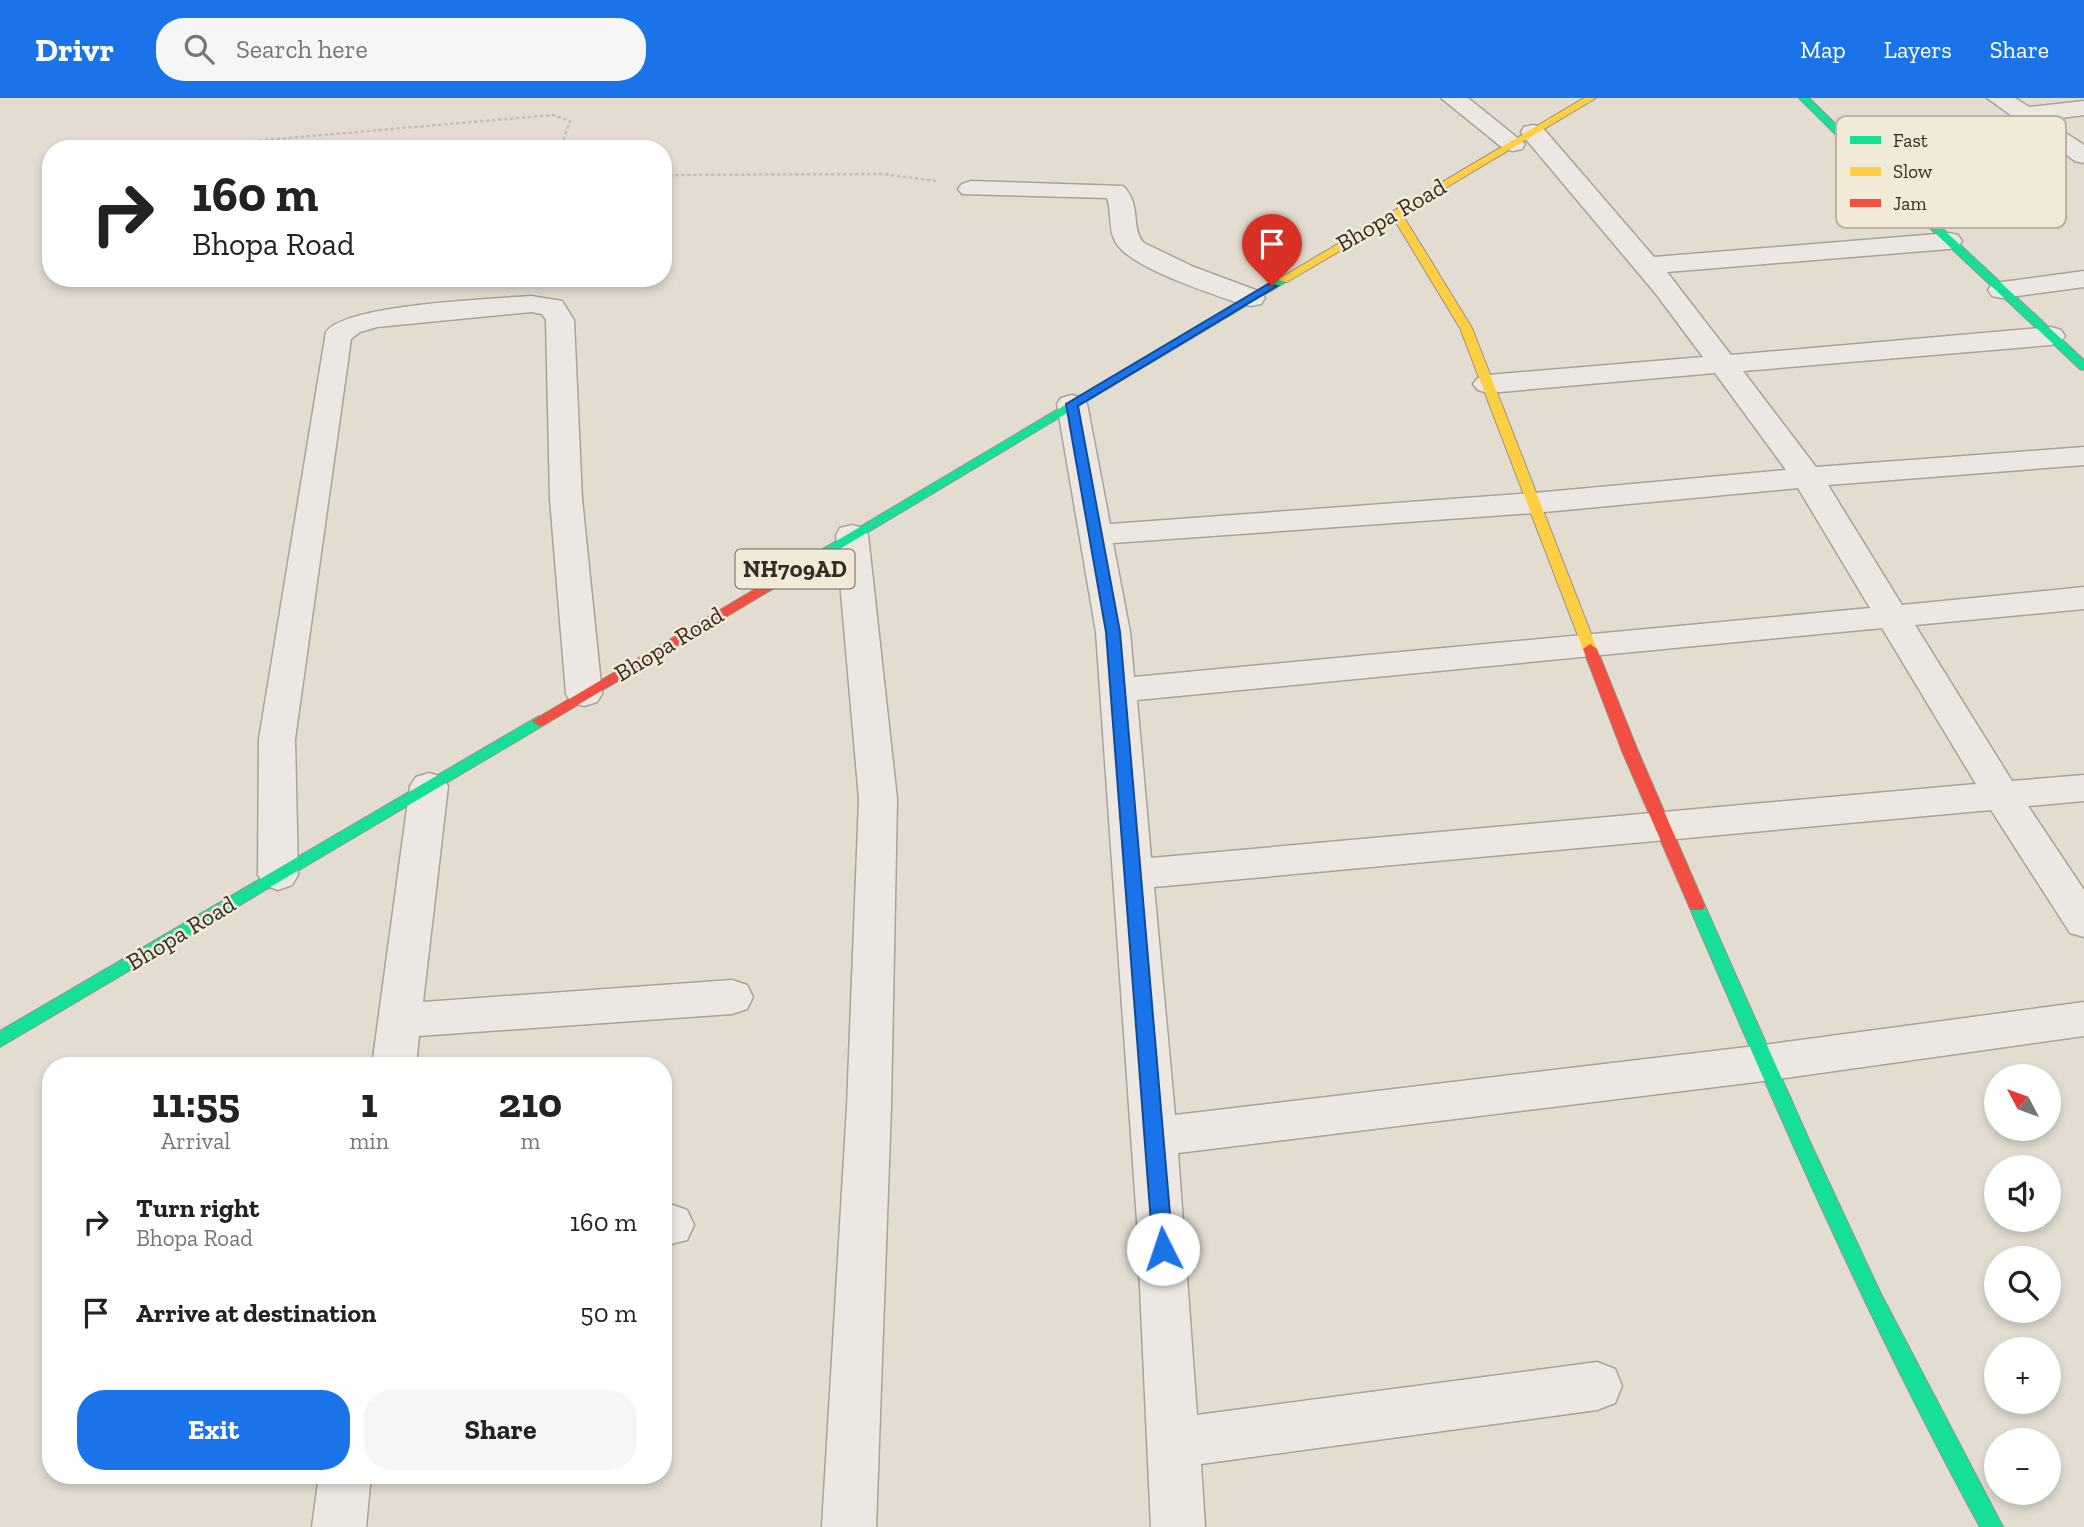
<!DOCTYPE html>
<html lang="en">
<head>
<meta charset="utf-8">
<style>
	:root { --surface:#fff; --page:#f6f6f6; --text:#222; --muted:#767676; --accent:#1a73e8 }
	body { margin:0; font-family:"Zilla Slab",serif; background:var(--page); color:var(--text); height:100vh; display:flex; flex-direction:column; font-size:26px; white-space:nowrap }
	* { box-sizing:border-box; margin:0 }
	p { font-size:23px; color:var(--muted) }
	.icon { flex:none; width:38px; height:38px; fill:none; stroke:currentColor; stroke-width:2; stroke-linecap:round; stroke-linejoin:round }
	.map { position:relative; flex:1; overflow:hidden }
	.panel { position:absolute; left:42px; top:959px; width:630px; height:427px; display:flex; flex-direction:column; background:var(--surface); border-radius:28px; box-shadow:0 4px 10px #0003 }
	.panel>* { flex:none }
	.hud { position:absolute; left:42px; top:42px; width:630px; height:147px; border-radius:28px; box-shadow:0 4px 10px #0003; background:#fff; color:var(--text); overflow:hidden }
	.needle { width:46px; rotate:311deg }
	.tools { position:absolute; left:1984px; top:966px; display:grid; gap:14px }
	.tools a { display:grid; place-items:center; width:77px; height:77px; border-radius:50%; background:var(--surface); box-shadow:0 4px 10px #0003; font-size:35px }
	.pin { position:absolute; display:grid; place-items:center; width:60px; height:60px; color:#fff; margin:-72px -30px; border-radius:50% 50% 50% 0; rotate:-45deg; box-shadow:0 0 7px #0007 }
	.pin .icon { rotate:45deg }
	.me { position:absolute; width:77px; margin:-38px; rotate:356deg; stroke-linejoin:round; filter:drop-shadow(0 0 5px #0008) }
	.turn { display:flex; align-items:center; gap:24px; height:147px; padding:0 35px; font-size:32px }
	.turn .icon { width:91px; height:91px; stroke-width:2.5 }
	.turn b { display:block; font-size:49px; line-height:60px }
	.eta { display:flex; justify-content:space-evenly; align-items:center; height:119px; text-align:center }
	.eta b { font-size:42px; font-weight:800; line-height:49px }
	.button { display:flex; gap:14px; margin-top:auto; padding:14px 35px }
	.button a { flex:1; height:80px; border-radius:28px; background:var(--accent); color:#fff; font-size:28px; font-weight:800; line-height:80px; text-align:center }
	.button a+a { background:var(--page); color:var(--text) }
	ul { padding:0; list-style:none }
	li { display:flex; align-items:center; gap:21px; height:91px; padding:0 35px }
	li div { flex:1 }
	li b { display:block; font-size:26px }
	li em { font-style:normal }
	header { display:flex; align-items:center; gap:42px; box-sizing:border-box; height:98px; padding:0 35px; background:var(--accent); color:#fff }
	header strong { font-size:33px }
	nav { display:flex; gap:38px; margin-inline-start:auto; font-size:24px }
	.search { width:490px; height:63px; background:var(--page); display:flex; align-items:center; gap:18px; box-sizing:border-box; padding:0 24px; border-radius:28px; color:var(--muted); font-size:26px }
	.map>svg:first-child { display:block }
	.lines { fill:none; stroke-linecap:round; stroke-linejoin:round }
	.street-casing { stroke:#a8a299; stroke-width:3 }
	.fast-casing { stroke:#98928a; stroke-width:2 }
	.slow-casing { stroke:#98928a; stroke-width:2 }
	.jam-casing { stroke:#98928a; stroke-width:2 }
	.path { stroke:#c4bfb8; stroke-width:2.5; stroke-dasharray:3.5 2.5; stroke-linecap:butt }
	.street { fill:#ece8e1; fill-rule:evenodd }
	.fast { fill:#16e098; fill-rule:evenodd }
	.slow { fill:#ffcf43; fill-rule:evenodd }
	.jam { fill:#f24e42; fill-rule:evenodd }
	.route { fill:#1a73e8; stroke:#114b97; stroke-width:2 }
	.labels { text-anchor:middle; stroke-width:5; stroke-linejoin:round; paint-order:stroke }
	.shield { fill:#f2ead9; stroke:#6f6559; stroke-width:2 }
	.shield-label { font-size:23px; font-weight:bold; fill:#372c22 }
	.street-label { font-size:24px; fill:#372c22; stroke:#f2ead9 }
	.key { fill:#f2ead9; stroke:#bab1a2; stroke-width:2 }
	.key-label { font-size:19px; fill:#372c22 }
</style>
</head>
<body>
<header>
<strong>Drivr</strong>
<div class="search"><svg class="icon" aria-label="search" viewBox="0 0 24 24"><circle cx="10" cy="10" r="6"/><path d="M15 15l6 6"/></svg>Search here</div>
<nav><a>Map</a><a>Layers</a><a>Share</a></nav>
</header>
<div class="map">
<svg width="2084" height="1429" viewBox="0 0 2084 1429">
	<rect width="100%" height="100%" fill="#e3ddd1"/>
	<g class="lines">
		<defs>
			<path id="street" d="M1441,0H1468L1525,46L1522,51L1513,53L1504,51Z
				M1987,0H2015L2029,9L2084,3V17L2046,22L2084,47V65L2075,63Z
				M1533,27L1542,29L1654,159L1949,135L1958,137L1962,143L1958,149L1949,151L1667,174L1731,257L2051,229L2061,232L2065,238L2061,244L2051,247L1743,273L1816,369L2084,349V367L1828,387L1902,507L2084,489V511L1915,527L2012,683L2084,677V703L2028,708L2084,792V839L2070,835L1991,712L1154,789L1175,1017L1764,947L2084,904V938L1764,983L1178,1055L1197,1317L1597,1264L1615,1271L1622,1288L1615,1305L1597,1312L1201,1366L1205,1429H1151L1137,1123L1096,534L1057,306L1061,300L1072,297L1083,300L1087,306L1110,426L1534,395L1786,372L1715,275L1488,295L1478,292L1473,286L1478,280L1488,277L1703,259L1656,196L1524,39L1521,34L1524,29ZM1798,390L1870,510L1134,579L1130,534L1113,445L1534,415ZM1882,530L1976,686L1151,760L1137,602Z
				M971,83L1123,88C1142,106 1130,131 1144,145L1194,169L1261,194L1265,200L1261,206L1251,208L1241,206C1213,196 1127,169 1115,143C1108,130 1112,114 1107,100L962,96L958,91L962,86Z
				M2084,173V189L2002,200L1992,198L1988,192L1992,186L2002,184Z
				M531,198L562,203L574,222L582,401L602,596L597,604L584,608L571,604L566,596L550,401L546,222L542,216L531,214L377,229L360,234L351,241L295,641L298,777L292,787L278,792L264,787L258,777L259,641L326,234C345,206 493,201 531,198Z
				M852,427L864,430L868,437L897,701L891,1009L876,1429H822L847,1009L859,701L836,437L840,430Z
				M429,675L442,679L448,688L423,904L732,882L747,887L753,899L747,911L732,916L419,938L416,968H372L410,688L416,679Z
				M670,1106L687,1112L694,1127L687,1142L663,1148V1107Z
				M319,1377H371L366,1429H312Z"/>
			<path id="fast" d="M1799,0H1809L1944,132L2084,262V272L2080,271L1936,136Z
				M1279,180L1289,182L818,464L813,465L806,461Z
				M539,618L544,619L546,623L544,627L0,949V933Z
				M1697,802L1703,804L1705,808L1810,1044L1880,1194L2003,1429H1980C1870,1228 1779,1018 1689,808L1691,804Z"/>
			<path id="slow" d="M1584,0H1596L1402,116L1472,230L1597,551L1590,556L1583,551L1460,230L1394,121L1287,184L1277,182Z"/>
			<path id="jam" d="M813,457L818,458L820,461L818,464L544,627L539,628L532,623Z
				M1590,546L1597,551L1638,653L1705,808L1703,812H1691L1689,808L1622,653L1583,551Z"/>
		</defs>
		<use href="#street" class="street-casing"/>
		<use href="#fast" class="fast-casing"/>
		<use href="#slow" class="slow-casing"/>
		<use href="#jam" class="jam-casing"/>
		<path class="path" d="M103,50L230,45L553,17L570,23L560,51
			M663,77L883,76L936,83"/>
		<use href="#street" class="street"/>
		<use href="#fast" class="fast"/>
		<use href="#slow" class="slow"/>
		<use href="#jam" class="jam"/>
	</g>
	<path class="route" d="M1268,186L1277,188L1078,308L1120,534L1173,1151L1170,1157L1163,1159L1156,1157L1153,1151L1106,534L1066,306Z"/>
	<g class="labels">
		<rect class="shield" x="735.5" y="451.5" width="119" height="39" rx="5"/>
		<g class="shield-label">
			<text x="795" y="479">NH709AD</text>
		</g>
		<g class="street-label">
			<text transform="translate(1391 117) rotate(-30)" y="8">Bhopa Road</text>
			<text transform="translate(669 546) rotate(-31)" y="8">Bhopa Road</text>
			<text transform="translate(181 835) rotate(-31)" y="8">Bhopa Road</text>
		</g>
	</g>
	<rect x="1836" y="18" width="230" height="112" rx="10" class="key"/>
	<rect x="1850" y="38" width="31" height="8" fill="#16e098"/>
	<rect x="1850" y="69" width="31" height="9" fill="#ffcf43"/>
	<rect x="1850" y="101" width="31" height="8" fill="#f24e42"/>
	<g class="key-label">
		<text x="1893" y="49">Fast</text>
		<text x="1893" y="80">Slow</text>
		<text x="1893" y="112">Jam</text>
	</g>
</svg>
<div class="tools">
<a><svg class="needle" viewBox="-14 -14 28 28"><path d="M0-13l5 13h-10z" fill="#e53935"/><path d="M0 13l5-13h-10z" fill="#767676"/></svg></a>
<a><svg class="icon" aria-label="sound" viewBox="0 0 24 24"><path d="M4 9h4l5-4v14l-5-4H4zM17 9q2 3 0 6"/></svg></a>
<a><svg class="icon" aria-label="search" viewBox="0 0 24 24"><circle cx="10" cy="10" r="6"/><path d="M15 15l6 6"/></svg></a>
<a>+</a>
<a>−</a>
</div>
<div class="pin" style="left:1272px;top:188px;background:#d93025"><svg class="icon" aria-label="arrive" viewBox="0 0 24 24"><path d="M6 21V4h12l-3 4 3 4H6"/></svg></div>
<svg class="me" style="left:1163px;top:1151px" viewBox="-20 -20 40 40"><circle r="19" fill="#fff"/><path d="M0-13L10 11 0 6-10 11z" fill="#1a73e8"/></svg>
<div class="hud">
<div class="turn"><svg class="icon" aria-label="right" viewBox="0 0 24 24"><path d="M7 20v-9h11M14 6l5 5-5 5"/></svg><div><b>160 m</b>Bhopa Road</div></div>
</div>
<section class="panel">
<div class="eta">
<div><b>11:55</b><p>Arrival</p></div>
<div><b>1</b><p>min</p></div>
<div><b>210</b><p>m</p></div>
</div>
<ul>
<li><svg class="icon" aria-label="right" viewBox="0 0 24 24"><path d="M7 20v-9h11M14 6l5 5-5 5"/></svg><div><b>Turn right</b><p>Bhopa Road</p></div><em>160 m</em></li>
<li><svg class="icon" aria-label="arrive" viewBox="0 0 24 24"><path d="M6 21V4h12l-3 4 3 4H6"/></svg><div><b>Arrive at destination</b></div><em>50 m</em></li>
</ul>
<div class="button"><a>Exit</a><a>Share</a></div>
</section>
</div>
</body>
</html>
